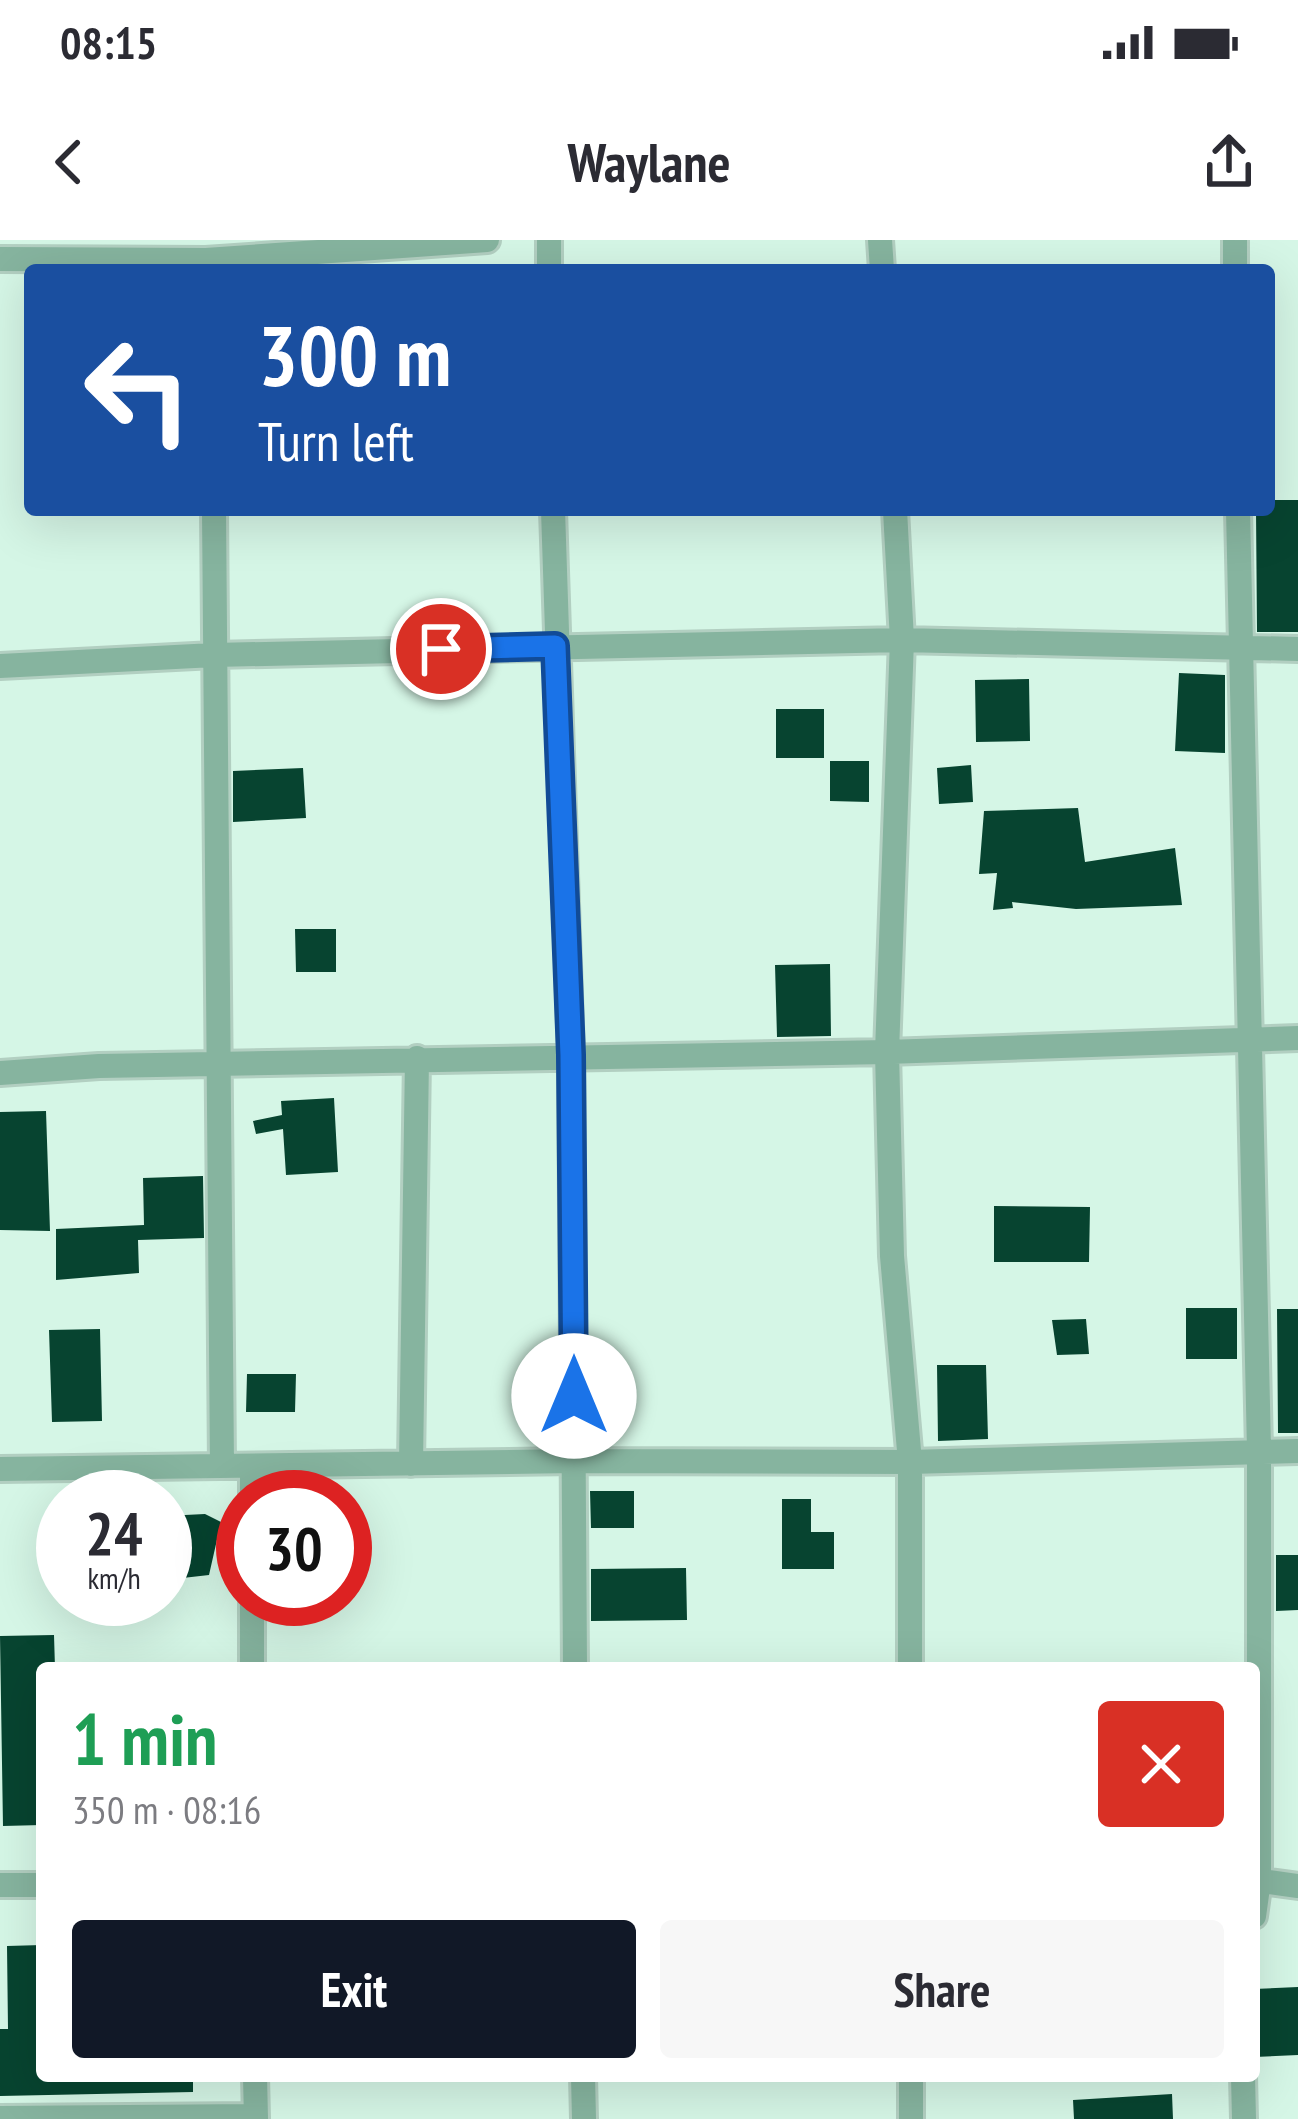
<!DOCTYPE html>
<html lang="en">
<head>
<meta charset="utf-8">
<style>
	:root { --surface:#fff; --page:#f7f7f7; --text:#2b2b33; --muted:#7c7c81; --accent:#111827 }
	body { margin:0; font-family:"PT Sans Narrow",sans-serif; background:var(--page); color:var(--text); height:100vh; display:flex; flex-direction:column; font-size:45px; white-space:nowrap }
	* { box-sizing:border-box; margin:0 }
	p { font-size:39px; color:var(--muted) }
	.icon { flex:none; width:66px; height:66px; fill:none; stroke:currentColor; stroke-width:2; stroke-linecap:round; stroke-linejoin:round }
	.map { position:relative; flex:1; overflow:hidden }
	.drawer { position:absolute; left:36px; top:1422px; width:1224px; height:420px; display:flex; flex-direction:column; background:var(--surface); border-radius:12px; box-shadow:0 12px 48px #0002 }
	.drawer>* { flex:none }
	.guide { position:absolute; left:24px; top:24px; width:1251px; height:252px; border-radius:12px; box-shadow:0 12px 48px #0002; background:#1a4fa0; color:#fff; overflow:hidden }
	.speed { position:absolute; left:36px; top:1230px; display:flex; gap:24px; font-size:60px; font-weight:700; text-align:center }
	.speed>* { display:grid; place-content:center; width:156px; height:156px; border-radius:50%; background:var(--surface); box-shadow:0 12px 48px #0002; line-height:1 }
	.speed small { font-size:30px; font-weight:400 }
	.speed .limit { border:18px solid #d22; background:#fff; color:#111 }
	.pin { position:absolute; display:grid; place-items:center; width:102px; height:102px; color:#fff; margin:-51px; border:6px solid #fff; border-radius:50%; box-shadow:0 3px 12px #0007 }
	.me { position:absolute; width:132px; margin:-66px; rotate:0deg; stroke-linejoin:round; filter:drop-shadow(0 0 9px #0008) }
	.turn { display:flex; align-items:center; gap:42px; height:252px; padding:0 36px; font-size:54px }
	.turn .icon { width:156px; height:156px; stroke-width:2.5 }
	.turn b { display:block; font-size:84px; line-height:102px }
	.round { display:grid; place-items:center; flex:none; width:126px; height:126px; border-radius:12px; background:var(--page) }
	.summary { display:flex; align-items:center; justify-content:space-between; height:204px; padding:0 36px }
	h1 { font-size:72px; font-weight:800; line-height:90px; color:#1e9e55 }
	.cta { display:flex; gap:24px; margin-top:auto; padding:24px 36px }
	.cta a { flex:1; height:138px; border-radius:12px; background:var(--accent); color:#fff; font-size:48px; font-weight:800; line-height:138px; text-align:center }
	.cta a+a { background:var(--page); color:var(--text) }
	.status { display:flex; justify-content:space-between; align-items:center; height:84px; padding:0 60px; background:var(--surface); direction:ltr }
	.status svg { height:33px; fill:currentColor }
	header { display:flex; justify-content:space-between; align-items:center; height:156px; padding:0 36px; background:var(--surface); font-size:54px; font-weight:800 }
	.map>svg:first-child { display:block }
	.building { fill:#074430 }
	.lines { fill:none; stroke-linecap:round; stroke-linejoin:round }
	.minor-casing { stroke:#b2cfc1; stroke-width:30 }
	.minor { stroke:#86b49f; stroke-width:24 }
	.route-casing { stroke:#114b97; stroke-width:30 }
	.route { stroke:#1a73e8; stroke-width:21 }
</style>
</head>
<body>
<div class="status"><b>08:15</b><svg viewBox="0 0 49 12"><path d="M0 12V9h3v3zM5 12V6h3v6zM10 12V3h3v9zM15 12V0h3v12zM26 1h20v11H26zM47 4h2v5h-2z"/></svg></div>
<header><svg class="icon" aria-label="back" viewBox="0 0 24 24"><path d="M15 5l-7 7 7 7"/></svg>Waylane<svg class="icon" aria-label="share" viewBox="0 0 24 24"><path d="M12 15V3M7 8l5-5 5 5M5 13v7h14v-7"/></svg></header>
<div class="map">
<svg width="1298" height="1879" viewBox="0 0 1298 1879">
	<rect width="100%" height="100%" fill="#d5f6e6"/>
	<path class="building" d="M1269,260H1298V392H1257L1256,270H1269Z
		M1179,433L1225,435V513L1175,511Z
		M1029,439L1030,501L976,502L975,440Z
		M776,469H824V518H776Z
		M830,521H869V562L830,561Z
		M971,525L973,562L939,564L937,528Z
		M303,528L306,578L233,582V531Z
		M1078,568L1085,622L1175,608L1182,665L1076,669L1012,662L1013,668L993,670L997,633L979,634L984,571Z
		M295,689H336V732H296Z
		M830,724L831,796L777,797L775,725Z
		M334,858L338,932L286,935L283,889L256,894L253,881L282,875L281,861Z
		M46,871L50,991L0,990V872Z
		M203,936L204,998L138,1000L139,1033L56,1040V989L144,985L143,938Z
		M994,966L1090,967L1089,1022H994Z
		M1186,1068H1237V1119H1186Z
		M1277,1069H1298V1193H1278Z
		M1086,1079L1089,1114L1057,1115L1052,1080Z
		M100,1089L102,1181L52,1182L49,1090Z
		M937,1125H986L988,1199L938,1201Z
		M247,1134H296L295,1172H246Z
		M590,1251H634V1288H591Z
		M782,1259H811V1292H834V1329H782Z
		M205,1274L221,1282L209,1335L165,1340V1276Z
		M1276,1315H1298V1370L1276,1371Z
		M686,1328L687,1380L591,1381V1329Z
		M54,1395L55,1428H42V1585L3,1586L0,1396Z
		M42,1705V1836H193V1852L0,1856V1789H8L7,1706Z
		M1298,1747V1815L1254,1817V1749Z
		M1172,1854L1173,1879H1074L1073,1860Z"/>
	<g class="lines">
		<defs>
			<path id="minor" d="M549,0V30
				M880,0L882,30
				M1235,0V30
				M0,19L206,20L487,0
				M214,270L222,1226
				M553,270L571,815L575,1428
				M895,270L902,400L887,812L892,1016L910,1222V1428
				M1238,270L1259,1210V1640L1254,1676
				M0,426L214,415L902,400L1298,409
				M0,833L99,826L887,812L1298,798
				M411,1224L417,818
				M0,1229L574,1221L910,1222L1298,1211
				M252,1257V1227
				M252,1428V1359
				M1254,1640L1298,1646
				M0,1645H42
				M255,1836L256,1879
				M583,1836L584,1879
				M911,1836V1879
				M1243,1836L1244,1879
				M0,1878L256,1876"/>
		</defs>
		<use href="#minor" class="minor-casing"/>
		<use href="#minor" class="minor"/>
	</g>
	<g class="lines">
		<defs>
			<path id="route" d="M441,409L555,406L571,815L574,1156"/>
		</defs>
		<use href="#route" class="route-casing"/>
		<use href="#route" class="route"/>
	</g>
</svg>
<div class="speed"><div>24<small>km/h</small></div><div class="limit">30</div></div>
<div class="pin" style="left:441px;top:409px;background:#d93025"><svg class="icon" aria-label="arrive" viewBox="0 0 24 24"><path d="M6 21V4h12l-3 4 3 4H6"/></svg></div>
<svg class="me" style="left:574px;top:1156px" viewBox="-20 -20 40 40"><circle r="19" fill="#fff"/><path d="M0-13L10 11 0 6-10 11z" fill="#1a73e8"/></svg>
<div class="guide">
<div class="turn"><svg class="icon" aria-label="left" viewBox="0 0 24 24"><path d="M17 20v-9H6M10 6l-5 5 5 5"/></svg><div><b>300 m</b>Turn left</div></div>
</div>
<section class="drawer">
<div class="summary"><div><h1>1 min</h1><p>350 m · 08:16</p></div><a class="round" style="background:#d93025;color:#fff"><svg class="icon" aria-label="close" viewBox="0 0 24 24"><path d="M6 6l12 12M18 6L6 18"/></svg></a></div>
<div class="cta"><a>Exit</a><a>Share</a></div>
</section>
</div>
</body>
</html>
